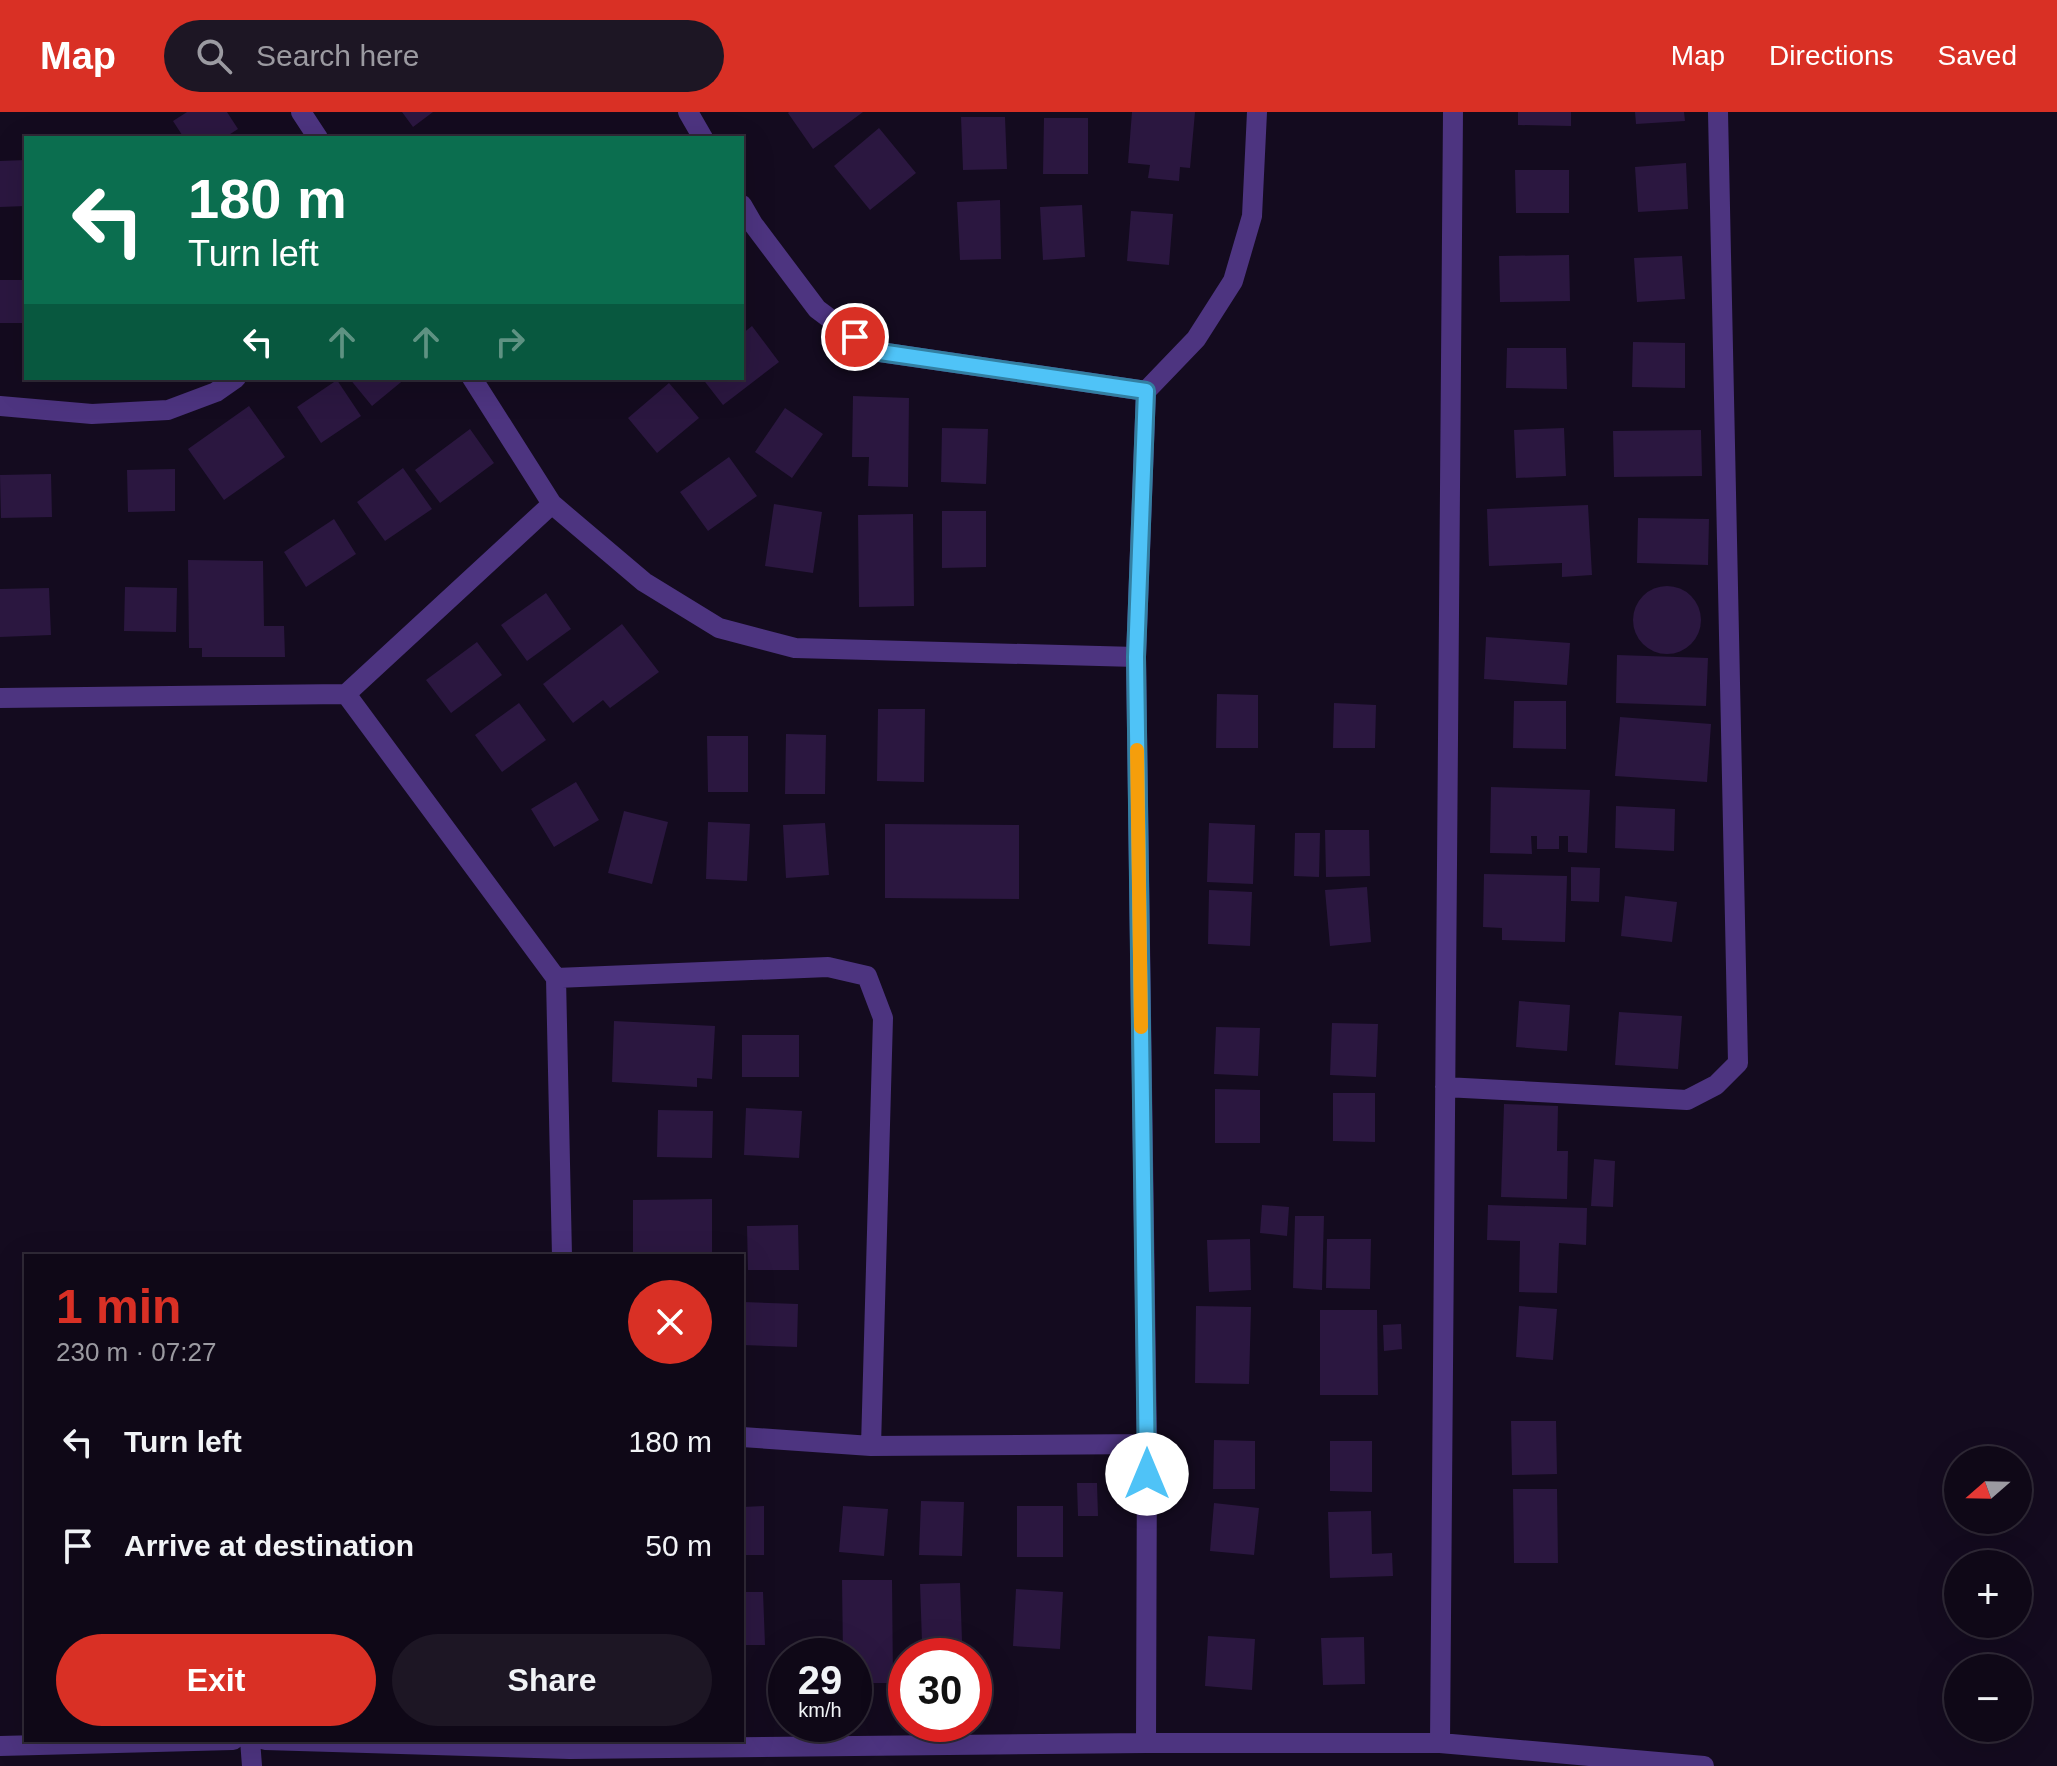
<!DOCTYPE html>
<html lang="en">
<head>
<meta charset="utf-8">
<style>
	:root { --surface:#0f0817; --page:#1d1624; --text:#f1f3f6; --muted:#9b9aa1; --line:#2f2936; --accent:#d93025 }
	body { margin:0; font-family:Helvetica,sans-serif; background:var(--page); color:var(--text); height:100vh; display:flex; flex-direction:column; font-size:30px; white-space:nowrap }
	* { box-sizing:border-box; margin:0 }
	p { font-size:26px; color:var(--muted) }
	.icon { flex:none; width:44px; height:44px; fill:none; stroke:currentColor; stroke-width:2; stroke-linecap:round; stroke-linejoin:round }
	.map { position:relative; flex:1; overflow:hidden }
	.details { position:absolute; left:24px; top:1142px; width:720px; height:488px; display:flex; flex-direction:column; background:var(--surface); border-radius:0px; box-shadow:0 8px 32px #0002,0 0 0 2px var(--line) }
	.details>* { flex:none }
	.banner { position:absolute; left:24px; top:24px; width:720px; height:244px; border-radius:0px; box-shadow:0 8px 32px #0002,0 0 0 2px var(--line); background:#0b6e4f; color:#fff; overflow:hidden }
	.needle { width:52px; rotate:250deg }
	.controls { position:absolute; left:1944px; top:1334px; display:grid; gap:16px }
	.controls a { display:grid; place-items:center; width:88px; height:88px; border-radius:50%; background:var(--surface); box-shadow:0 8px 32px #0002,0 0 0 2px var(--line); font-size:40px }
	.speed { position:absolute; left:768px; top:1526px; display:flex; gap:16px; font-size:40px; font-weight:700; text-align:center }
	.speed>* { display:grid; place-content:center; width:104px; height:104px; border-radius:50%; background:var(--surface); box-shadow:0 8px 32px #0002,0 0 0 2px var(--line); line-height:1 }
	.speed small { font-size:20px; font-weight:400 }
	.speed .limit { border:12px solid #d22; background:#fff; color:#111 }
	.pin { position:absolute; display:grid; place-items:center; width:68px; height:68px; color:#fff; margin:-34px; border:4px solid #fff; border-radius:50%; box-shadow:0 2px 8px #0007 }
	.me { position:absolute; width:88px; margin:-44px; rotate:0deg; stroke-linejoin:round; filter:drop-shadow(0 0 6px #0008) }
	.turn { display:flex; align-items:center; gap:28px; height:168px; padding:0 32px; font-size:36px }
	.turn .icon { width:104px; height:104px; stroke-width:2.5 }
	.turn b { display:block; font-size:56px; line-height:68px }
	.lanes { display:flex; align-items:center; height:76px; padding:0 32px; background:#0003; justify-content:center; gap:40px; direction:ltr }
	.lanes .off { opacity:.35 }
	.round { display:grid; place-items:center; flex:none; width:84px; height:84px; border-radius:42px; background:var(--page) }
	.head { display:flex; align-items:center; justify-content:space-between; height:136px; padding:0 32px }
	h1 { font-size:48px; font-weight:700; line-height:60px; color:var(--accent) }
	.action { display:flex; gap:16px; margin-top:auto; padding:16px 32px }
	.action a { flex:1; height:92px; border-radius:48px; background:var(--accent); color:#fff; font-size:32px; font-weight:700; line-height:92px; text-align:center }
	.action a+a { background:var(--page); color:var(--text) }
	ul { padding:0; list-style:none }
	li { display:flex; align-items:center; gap:24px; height:104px; padding:0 32px }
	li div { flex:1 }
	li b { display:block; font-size:30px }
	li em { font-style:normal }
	header { display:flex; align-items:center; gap:48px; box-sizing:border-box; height:112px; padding:0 40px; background:var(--accent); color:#fff }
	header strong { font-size:38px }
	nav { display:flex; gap:44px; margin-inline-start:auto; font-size:28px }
	.search { width:560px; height:72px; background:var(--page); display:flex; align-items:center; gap:20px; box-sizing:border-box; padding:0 28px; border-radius:44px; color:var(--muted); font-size:30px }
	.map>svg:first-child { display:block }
	.building { fill:#2b1740 }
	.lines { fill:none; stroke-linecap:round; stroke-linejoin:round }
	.minor { stroke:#4d3480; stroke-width:20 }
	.route-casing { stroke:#337fa1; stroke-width:20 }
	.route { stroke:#4fc3f7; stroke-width:14 }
	.slow { stroke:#f59e0b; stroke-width:14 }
</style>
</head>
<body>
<header>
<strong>Map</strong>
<div class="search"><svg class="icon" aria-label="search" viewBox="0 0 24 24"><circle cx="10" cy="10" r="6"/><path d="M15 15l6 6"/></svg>Search here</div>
<nav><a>Map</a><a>Directions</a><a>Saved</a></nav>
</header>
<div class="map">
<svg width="2057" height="1654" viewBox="0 0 2057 1654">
	<rect width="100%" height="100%" fill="#140b1f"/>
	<path class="building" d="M187,0H227L238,17L224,26H184L173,9Z
		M402,0H433L413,15Z
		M789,0H863L813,37L788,1Z
		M1132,0H1195L1190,56L1180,55L1179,69L1148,66L1150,53L1128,51Z
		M1518,0H1571V14L1518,13Z
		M1635,0H1684L1685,9L1636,12Z
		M961,5H1005L1007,57L963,58Z
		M1044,6H1088V62H1043Z
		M879,16L916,61L870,98L834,54Z
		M26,48V94L0,95V49Z
		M1686,51L1688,97L1638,100L1635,55Z
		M1515,58H1569V101H1516Z
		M1000,88L1001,147L960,148L957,90Z
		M1082,93L1085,145L1043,148L1040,95Z
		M1131,99L1173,102L1169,153L1127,149Z
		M1569,143L1570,189L1500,190L1499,144Z
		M1682,144L1685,187L1637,190L1634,146Z
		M0,168H26V211H0Z
		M752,214L779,250L723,293L702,266H742V222Z
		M1633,230L1685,231V276L1632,275Z
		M1507,236H1566L1567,277L1506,276Z
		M349,266H406L372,294Z
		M337,268L361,304L321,331L297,295Z
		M669,271L699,306L657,341L628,306Z
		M853,284L909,286L908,375L868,374L869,345H852Z
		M249,294L285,345L224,388L188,337Z
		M785,296L823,322L792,366L755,340Z
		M942,316L988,317L986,372L941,370Z
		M1564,316L1566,364L1516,366L1514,318Z
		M470,317L494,351L440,391L415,358Z
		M1701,318L1702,364L1614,365L1613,319Z
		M729,345L757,384L708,419L680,380Z
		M403,356L432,397L385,429L357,390Z
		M175,357V399L128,400L127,358Z
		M51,362L52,405L1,406L0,363Z
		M774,392L822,400L813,461L765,454Z
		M1588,393L1592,463L1562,465V451L1489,454L1487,397Z
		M942,399H986V455L942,456Z
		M913,402L914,494L859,495L858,403Z
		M1638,406L1709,407L1708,453L1637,451Z
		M334,407L356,442L306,475L284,440Z
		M188,448L263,449L264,514H284L285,545H202V536H189Z
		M1633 508a34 34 0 1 1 68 0a34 34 0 1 1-68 0Z
		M125,475L177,476L176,520L124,519Z
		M49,476L51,523L0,525V477Z
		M546,481L571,517L527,549L501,513Z
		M622,512L659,560L610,596L603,588L573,611L543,572Z
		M1486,525L1570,531L1567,573L1484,567Z
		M477,530L502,563L451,601L426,568Z
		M1617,543L1708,546L1706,594L1616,591Z
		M1217,582L1258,583V636H1216Z
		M1514,589H1566V637L1513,636Z
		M519,591L546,628L502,660L475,623Z
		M1334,591L1376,593L1375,636H1333Z
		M878,597H925L924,670L877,669Z
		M1620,605L1711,612L1707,670L1615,664Z
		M786,622L826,623L825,682H785Z
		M707,624H748V680H708Z
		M576,670L599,708L554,735L531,697Z
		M1491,675L1590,678L1587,741L1568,740V724H1559V737H1537V724H1531L1532,742L1490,741Z
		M1616,694L1675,697L1674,739L1615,736Z
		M624,699L668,710L652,772L608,761Z
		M708,710L750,712L747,769L706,767Z
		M825,711L829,763L786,766L783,713Z
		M1209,711L1255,713L1253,772L1207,770Z
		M885,712L1019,713V787L885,786Z
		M1325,718H1369L1370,764L1326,765Z
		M1295,721H1320L1319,765L1294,764Z
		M1571,755L1600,756L1599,790L1571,789Z
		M1484,762L1567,764L1565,830L1502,828V816L1483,815Z
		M1367,775L1371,830L1330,834L1325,778Z
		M1209,778L1252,780L1250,834L1208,832Z
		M1625,784L1677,790L1672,830L1621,824Z
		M1519,889L1570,893L1567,939L1516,935Z
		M1619,900L1682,904L1678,957L1615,953Z
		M614,909L715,914L712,967L697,966V975L612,970Z
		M1332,911L1378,912L1376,965L1330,963Z
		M1216,915L1260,916L1258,964L1214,962Z
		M742,923H799V965H742Z
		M1215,977L1260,978V1031H1215Z
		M1333,981H1375V1030L1333,1029Z
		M1504,992L1558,994L1557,1039H1568L1567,1087L1501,1085Z
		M746,996L802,999L799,1046L744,1043Z
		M658,998L713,999L712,1046L657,1045Z
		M1594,1047L1615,1049L1613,1095L1591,1094Z
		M712,1087V1144H633V1088Z
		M1262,1093L1289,1095L1287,1124L1260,1121Z
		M1488,1093L1587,1096L1586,1133L1559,1131L1557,1181L1519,1180L1520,1129L1487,1128Z
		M1295,1104H1324L1322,1178L1293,1176Z
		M798,1113L799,1158H748L747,1114Z
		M1250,1127L1251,1178L1209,1180L1207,1128Z
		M1327,1127H1371L1370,1177L1326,1176Z
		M743,1190L798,1192L797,1235L742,1233Z
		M1196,1194L1251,1195L1249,1272L1195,1271Z
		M1519,1194L1557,1197L1553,1248L1516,1245Z
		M1320,1198H1377L1378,1283H1320Z
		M1401,1212L1402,1237L1384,1239L1383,1213Z
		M1511,1309H1556L1557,1362L1512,1363Z
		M1214,1328L1255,1329V1377H1213Z
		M1330,1329H1372V1380L1330,1379Z
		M1077,1371H1097L1098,1404H1078Z
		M1513,1377H1557L1558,1451H1514Z
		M921,1389L964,1390L962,1444L919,1443Z
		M1214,1391L1259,1396L1254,1443L1210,1439Z
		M764,1394V1443H742V1395Z
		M843,1394L888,1397L884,1444L839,1440Z
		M1017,1394H1063V1445H1017Z
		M1371,1399L1372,1442L1392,1441L1393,1464L1330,1466L1328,1400Z
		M842,1468H892L893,1571H854V1544H843Z
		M960,1471L962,1529L922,1530L920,1472Z
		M1016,1477L1063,1480L1060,1537L1013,1534Z
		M742,1480H763L765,1533H742Z
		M1208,1524L1255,1527L1252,1578L1205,1574Z
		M1364,1525L1365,1572L1323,1573L1321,1526Z"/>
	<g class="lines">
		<path class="minor" d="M301,0L318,26
			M688,0L703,26
			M742,93L753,112L817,197L873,239L1146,279L1136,545
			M472,266L552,392L644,470L719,516L795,536L1136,545L1147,1332L1146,1631
			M1146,279L1196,227L1233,169L1252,104L1257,0
			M0,294L92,302L168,298L216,280L236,266
			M346,582L552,392
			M0,586L346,582L556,866L562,1144
			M556,866L828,855L867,864L883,906L871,1334
			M1445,975L1687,988L1716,973L1738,951L1718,0
			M742,1325L871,1334L1147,1332
			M250,1628L252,1654
			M265,1628L570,1637L1146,1631H1440L1704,1654
			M1440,1631L1453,0
			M0,1634L233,1628"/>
	</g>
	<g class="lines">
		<defs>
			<path id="route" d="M855,225L873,239L1146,279L1136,545L1147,1362"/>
		</defs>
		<use href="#route" class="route-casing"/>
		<use href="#route" class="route"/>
		<path class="slow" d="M1137,638L1141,915"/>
	</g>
</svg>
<div class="controls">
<a><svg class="needle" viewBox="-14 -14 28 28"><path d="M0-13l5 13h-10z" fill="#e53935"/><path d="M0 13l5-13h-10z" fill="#9b9aa1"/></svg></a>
<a>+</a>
<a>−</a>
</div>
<div class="speed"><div>29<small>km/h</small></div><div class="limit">30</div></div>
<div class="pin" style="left:855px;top:225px;background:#d93025"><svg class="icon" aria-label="arrive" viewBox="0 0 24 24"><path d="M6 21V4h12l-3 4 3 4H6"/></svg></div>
<svg class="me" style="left:1147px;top:1362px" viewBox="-20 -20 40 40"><circle r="19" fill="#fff"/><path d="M0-13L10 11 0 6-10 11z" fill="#4fc3f7"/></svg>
<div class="banner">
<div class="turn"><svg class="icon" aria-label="left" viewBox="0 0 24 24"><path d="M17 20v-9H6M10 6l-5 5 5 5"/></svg><div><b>180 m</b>Turn left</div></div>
<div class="lanes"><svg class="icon" aria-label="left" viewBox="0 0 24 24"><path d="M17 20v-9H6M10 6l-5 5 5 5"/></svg><svg class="icon off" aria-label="ahead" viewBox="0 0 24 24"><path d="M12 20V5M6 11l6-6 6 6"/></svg><svg class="icon off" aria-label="ahead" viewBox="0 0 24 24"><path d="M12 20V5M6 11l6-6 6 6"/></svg><svg class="icon off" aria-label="right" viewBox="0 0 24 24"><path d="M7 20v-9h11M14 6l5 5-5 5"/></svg></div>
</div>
<section class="details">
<div class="head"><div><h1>1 min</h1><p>230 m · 07:27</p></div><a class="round" style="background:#d93025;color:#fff"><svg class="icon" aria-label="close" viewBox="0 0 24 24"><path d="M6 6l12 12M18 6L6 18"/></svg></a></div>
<ul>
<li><svg class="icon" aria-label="left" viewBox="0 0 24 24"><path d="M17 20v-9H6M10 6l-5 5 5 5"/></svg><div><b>Turn left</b></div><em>180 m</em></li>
<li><svg class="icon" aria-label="arrive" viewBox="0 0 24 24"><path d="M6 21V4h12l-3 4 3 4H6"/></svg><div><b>Arrive at destination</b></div><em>50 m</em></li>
</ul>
<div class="action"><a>Exit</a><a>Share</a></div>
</section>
</div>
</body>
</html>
